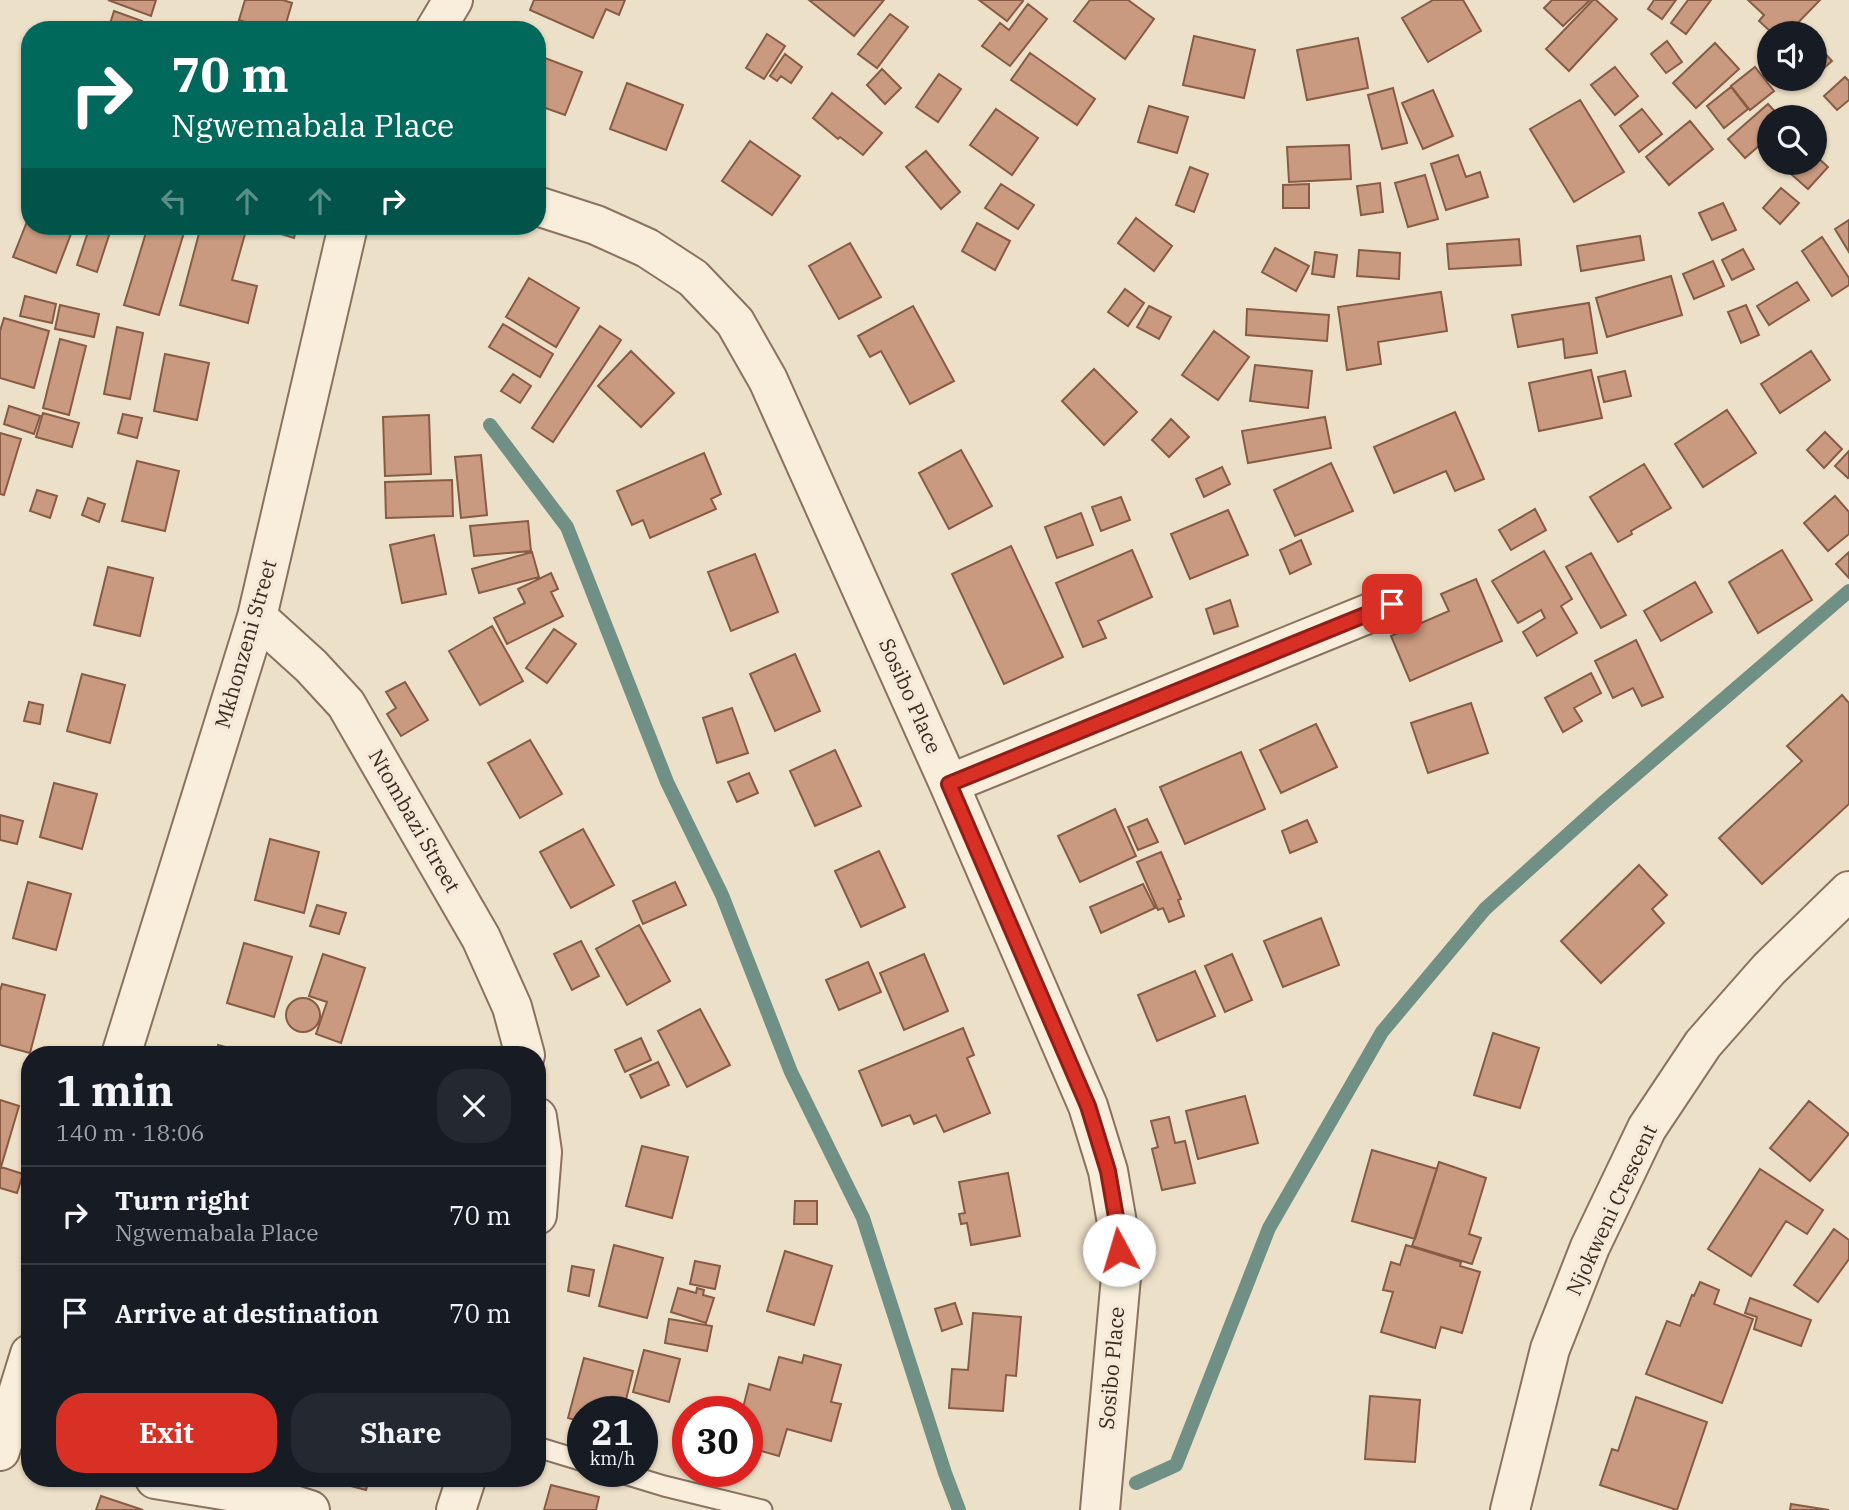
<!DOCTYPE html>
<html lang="en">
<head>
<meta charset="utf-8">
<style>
	:root { --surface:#171b24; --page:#242831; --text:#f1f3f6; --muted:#9ea1a6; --line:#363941; --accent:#d93025 }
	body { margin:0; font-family:"IBM Plex Serif",serif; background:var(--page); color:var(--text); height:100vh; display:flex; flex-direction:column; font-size:26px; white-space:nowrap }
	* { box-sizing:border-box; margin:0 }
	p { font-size:23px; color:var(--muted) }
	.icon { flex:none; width:38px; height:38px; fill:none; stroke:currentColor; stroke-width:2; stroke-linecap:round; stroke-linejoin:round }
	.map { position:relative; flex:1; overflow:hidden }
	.sheet { position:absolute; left:21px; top:1046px; width:525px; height:441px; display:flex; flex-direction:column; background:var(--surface); border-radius:28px; box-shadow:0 2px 5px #0004 }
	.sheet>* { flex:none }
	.guide { position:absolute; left:21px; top:21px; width:525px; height:214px; border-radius:28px; box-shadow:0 2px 5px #0004; background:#00695c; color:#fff; overflow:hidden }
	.tools { position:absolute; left:1757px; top:21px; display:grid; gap:14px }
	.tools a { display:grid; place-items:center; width:70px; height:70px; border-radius:50%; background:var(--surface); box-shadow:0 2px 5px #0004; font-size:35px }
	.speed { position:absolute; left:567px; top:1396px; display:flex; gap:14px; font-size:35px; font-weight:700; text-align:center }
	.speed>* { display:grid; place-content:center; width:91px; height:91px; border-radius:50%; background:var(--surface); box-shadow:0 2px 5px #0004; line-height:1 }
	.speed small { font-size:18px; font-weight:400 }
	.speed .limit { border:10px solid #d22; background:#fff; color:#111 }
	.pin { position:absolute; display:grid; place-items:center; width:60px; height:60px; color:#fff; margin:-30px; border-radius:14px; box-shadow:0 4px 10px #0006 }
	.me { position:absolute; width:77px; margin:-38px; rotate:354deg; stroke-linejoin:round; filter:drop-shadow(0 0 5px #0008) }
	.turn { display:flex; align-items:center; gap:24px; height:147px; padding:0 35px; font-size:32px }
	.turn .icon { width:91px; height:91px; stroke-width:2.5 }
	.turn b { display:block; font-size:49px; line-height:60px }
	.lanes { display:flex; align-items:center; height:66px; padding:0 35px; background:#0003; justify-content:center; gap:35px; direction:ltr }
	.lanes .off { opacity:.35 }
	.round { display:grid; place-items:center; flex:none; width:74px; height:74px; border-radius:28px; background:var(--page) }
	.headline { display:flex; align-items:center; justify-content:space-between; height:119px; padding:0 35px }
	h1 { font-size:42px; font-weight:800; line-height:52px }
	.action { display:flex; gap:14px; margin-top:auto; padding:14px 35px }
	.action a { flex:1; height:80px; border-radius:28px; background:var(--accent); color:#fff; font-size:28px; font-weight:800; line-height:80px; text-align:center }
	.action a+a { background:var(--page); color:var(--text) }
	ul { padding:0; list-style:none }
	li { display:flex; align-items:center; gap:21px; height:98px; padding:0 35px; border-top:2px solid var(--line) }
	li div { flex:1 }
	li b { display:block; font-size:26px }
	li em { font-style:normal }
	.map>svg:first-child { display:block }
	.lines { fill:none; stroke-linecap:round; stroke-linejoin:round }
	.stream { stroke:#709086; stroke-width:14 }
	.building { fill:#ca9a80; stroke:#875b44; stroke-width:2 }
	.service-casing { stroke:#89725e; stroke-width:23 }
	.minor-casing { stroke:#89725e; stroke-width:42 }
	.service { stroke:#f8eedb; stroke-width:19 }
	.minor { stroke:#f8eedb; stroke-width:38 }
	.route-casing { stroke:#8d1f18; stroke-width:18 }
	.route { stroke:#d93025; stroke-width:12 }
	.labels { text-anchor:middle; stroke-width:7; stroke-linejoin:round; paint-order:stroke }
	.street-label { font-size:21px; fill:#3a2b21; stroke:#f5ead8 }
</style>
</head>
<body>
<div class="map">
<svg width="1849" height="1510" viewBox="0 0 1849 1510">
	<rect width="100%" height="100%" fill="#ede0c8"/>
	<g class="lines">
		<path class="stream" d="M490,425L567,527L667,782L722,895L791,1072L863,1218L945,1473L959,1510
			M1136,1483L1176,1465L1269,1228L1382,1032L1485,909L1604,802L1849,591"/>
	</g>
	<path class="building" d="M108,0H156L151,16Z
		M245,0H283L292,3L284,30H269L239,20Z
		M534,0H625L619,15L606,9L593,38L530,10Z
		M809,0H884L854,36Z
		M979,0H1022L1023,1L1007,21Z
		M1090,0H1128L1154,19L1125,59L1074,21Z
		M1433,0H1463L1481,31L1428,62L1402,18Z
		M1552,0H1590L1563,26L1544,8Z
		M1593,0H1596L1617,19L1569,71L1546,49Z
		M1654,0H1676L1662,19L1648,9Z
		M1688,0H1711L1686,34L1671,23Z
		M1748,0H1820L1788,33H1772L1759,21L1764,15Z
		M1028,4L1047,19L1010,66L982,46L1000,23L1009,30Z
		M114,11L142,21L138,30H108Z
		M890,14L908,27L877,68L858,54Z
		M767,34L785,46L764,79L746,68Z
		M1194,36L1255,50L1244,98L1183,85Z
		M1358,38L1368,88L1307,100L1297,50Z
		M1667,41L1682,62L1666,73L1651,54Z
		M1715,43L1739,69L1696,108L1673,83Z
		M1817,45L1832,61L1815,76V47Z
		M1030,53L1095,99L1077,125L1011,80Z
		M785,54L802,67L791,83L781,76L777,81L770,76Z
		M537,55L582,72L565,115L537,105Z
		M1615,67L1638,96L1615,115L1591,85Z
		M1755,67L1774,91L1750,110L1731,86Z
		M882,69L901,88L885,104L867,85Z
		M939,74L961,89L938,122L916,107Z
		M1845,77L1849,81V100L1837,110L1824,96Z
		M627,83L683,105L666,150L610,129Z
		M1731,87L1748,109L1724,128L1707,106Z
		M1393,88L1407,143L1382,149L1368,95Z
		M1433,90L1453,136L1423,149L1402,103Z
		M832,93L882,133L863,155L840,137L838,139L813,118Z
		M1580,100L1624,172L1574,202L1530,129Z
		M1768,104L1780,117H1769V137L1745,158L1728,139Z
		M1149,106L1188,117L1177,153L1138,142Z
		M996,109L1038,138L1012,175L970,145Z
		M1642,109L1662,134L1639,152L1620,126Z
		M1690,121L1713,149L1669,185L1646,157Z
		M750,141L800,176L772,215L722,181Z
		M1349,145L1351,179L1289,182L1287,147Z
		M926,151L960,192L941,209L906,167Z
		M1458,155L1466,177L1480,172L1488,197L1446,210L1431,164Z
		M1815,155L1828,167L1808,189L1782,166L1785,163H1815Z
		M1190,167L1208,174L1194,212L1176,205Z
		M1425,175L1438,219L1408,227L1395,183Z
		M1380,183L1383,212L1361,215L1357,186Z
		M1001,184L1034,205L1018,229L985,208Z
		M1309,184V208H1283V185Z
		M1781,188L1799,203L1780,224L1763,208Z
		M1723,203L1736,230L1712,240L1699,213Z
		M30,214V226H74L56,273L13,257Z
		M1136,218L1172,246L1154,271L1118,243Z
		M1849,220V252L1835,229Z
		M977,223L1010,241L995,270L962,251Z
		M90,226H112L97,272L77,265Z
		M148,226H186L159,315L124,305Z
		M201,226H213L245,234L232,280L257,286L248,323L180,305Z
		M269,226H297L294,238L268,230Z
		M1640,236L1644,260L1581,271L1577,246Z
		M1822,237L1849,278V285L1832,296L1802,251Z
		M1519,239L1521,265L1449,269L1447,244Z
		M850,243L881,297L839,319L809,266Z
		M1275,248L1309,266L1296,291L1262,272Z
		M1743,249L1754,269L1732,280L1722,260Z
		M1359,250L1400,253L1399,279L1357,276Z
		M1315,252L1337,255L1334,277L1312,274Z
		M1713,261L1724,286L1694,299L1683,274Z
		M1671,276L1682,315L1607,337L1596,298Z
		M529,278L579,308L556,347L506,317Z
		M1797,282L1809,300L1769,325L1757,306Z
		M1125,289L1144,303L1128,326L1108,312Z
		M1441,292L1447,331L1378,342L1381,364L1347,370L1338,307Z
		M25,296L56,304L52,323L20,316Z
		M1589,303L1597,353L1565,358L1563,339L1518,347L1512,315Z
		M60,305L99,314L94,337L55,329Z
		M1746,305L1759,335L1741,343L1728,312Z
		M913,306L954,381L910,404L881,351L870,357L858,336Z
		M1149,306L1171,317L1159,339L1137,327Z
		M1247,309L1329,315L1327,341L1246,335Z
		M4,318L49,331L34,388L0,378V331Z
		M503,324L553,354L540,377L489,347Z
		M600,326L621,340L553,442L532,428Z
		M117,327L143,333L130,399L104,394Z
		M1214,331L1249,357L1218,400L1182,375Z
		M60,339L86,346L69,415L43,408Z
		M631,351L674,393L641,427L598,386Z
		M1811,351L1830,380L1780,413L1761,384Z
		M165,354L209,363L197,420L154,411Z
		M1255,365L1312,371L1308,408L1250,401Z
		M1094,369L1137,412L1104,445L1062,401Z
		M1591,370L1602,418L1539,431L1529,383Z
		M1625,371L1631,396L1604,402L1598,377Z
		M513,374L531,386L520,403L501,391Z
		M9,406L40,416L34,434L4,424Z
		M1727,410L1756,453L1703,487L1675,444Z
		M1455,412L1484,479L1455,491L1446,471L1394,493L1374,447Z
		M43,413L79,423L72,447L36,437Z
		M123,414L142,418L137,438L118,433Z
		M429,415L431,474L385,476L383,417Z
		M1325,417L1331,448L1248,463L1242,431Z
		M1171,419L1189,437L1169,457L1152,440Z
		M1825,432L1842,449L1824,468L1807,450Z
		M0,433L21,439L4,495L0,494Z
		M961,450L992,506L949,529L919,473Z
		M1849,451V477L1848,478L1835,466Z
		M704,453L721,494L711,499L716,509L650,538L643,520L632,525L617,491Z
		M481,455L487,515L461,518L455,457Z
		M137,461L179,471L165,531L122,521Z
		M1331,463L1353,511L1295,536L1274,490Z
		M1644,464L1671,508L1631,531L1632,534L1618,542L1590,497Z
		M1222,467L1230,484L1204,497L1196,479Z
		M452,480L453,516L386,518L385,482Z
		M37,490L57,496L50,518L30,511Z
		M1835,496L1849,512V534L1828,551L1804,523Z
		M1121,497L1130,520L1101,531L1092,507Z
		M88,498L105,504L99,522L82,515Z
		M1535,509L1546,530L1511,550L1499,530Z
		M1228,510L1248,555L1190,579L1171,534Z
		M1081,513L1093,545L1057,558L1045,527Z
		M528,521L531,551L474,556L470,526Z
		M434,535L446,594L402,603L390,545Z
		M1301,540L1311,564L1290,574L1280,550Z
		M1011,546L1063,657L1004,684L952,574Z
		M1132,550L1152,597L1098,621L1106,638L1083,647L1056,583Z
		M1782,550L1812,600L1758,633L1729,582Z
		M1544,551L1572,599L1561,606L1577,633L1537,656L1523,632L1545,618L1541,610L1518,623L1492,581Z
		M532,552L539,577L479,593L472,569Z
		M1849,552V578L1836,564Z
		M1591,553L1626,615L1601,628L1566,567Z
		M755,554L778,612L731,631L708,572Z
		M108,567L153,578L140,636L94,625Z
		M551,573L558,589L551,592L563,616L507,644L494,618L525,603L518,589Z
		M1476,579L1502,641L1410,681L1391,636L1449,611L1441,594Z
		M1695,582L1712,612L1661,641L1644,611Z
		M1230,600L1238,626L1214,634L1206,609Z
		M492,626L523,681L480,705L449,651Z
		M554,629L576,644L547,683L526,668Z
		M1636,640L1663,697L1642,706L1633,688L1613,698L1595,661Z
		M795,654L820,711L775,731L750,674Z
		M1591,673L1601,693L1574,708L1582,721L1563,732L1545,698Z
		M82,674L125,685L110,743L67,731Z
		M405,682L428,720L401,736L387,714L396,708L386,692Z
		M1842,695L1849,703V804L1762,884L1719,838L1802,761L1787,746Z
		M29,702L43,705L40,724L24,721Z
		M1471,703L1488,753L1428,773L1411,723Z
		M732,708L748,753L717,763L703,718Z
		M1316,724L1337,767L1281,793L1260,750Z
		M530,740L562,794L520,818L488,763Z
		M835,750L861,806L815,826L790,771Z
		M1241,752L1265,809L1185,844L1160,787Z
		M749,773L758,793L737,802L728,782Z
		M54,783L97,794L82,849L40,837Z
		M1115,809L1136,856L1080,882L1058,836Z
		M0,815L23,821L17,844L0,840Z
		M1147,819L1158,842L1138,850L1128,827Z
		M1307,820L1317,842L1290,853L1282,831Z
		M583,829L614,885L571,908L540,852Z
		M270,839L319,852L304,913L255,900Z
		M879,851L905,907L861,927L835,871Z
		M1161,852L1181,899L1178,900L1184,916L1169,922L1163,908L1158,910L1137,862Z
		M1639,865L1667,895L1652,909L1664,923L1601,983L1561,941Z
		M28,882L71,894L56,950L13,938Z
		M675,882L686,905L643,924L633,901Z
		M1143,884L1155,908L1101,933L1090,907Z
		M317,905L346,913L339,934L310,926Z
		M1321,918L1339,965L1283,987L1264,941Z
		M639,925L670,981L627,1005L596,949Z
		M581,941L599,976L572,990L554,954Z
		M244,943L292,957L274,1017L227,1003Z
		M323,954L365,968L341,1043L316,1034L327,1002L309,996Z
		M924,954L948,1011L904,1030L880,973Z
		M1232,954L1252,1000L1225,1012L1205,966Z
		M868,962L881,992L839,1010L826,980Z
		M1195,971L1215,1016L1157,1041L1138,995Z
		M2,984L45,995L30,1053L0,1045V991Z
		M286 1015a17 17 0 1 1 34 0a17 17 0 1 1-34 0Z
		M700,1009L730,1065L687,1087L658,1031Z
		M963,1028L974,1055L967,1058L990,1113L944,1132L936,1115L914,1124L910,1115L882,1126L859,1071Z
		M1493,1033L1539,1048L1520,1108L1474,1095Z
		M641,1038L651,1060L625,1072L615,1050Z
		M218,1045L256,1055H216Z
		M658,1062L669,1085L641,1098L630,1075Z
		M1245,1096L1258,1143L1198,1159L1186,1111Z
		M0,1100L19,1106L1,1167L23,1174L17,1193L0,1188Z
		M1809,1101L1849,1134L1810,1181L1770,1148Z
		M1169,1117L1175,1143L1185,1141L1195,1183L1162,1190L1152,1149L1158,1147L1151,1121Z
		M642,1146L688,1157L672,1218L626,1206Z
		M1372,1150L1437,1169L1415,1239L1352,1221Z
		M1439,1162L1486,1178L1469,1234L1481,1238L1472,1264L1412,1246Z
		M1760,1169L1823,1210L1807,1234L1786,1221L1751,1276L1708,1249Z
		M1008,1173L1020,1236L971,1245L967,1223L961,1224L959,1214L965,1213L959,1182Z
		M795,1201H817V1224H794Z
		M1834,1229L1849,1240V1259L1818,1302L1794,1285Z
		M614,1245L663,1258L647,1318L599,1306Z
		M1406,1245L1461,1262L1460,1266L1480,1272L1462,1333L1441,1327L1435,1348L1381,1332L1393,1292L1383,1290L1391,1262L1400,1265Z
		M785,1251L832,1266L814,1325L767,1311Z
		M695,1261L720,1266L715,1289L690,1284Z
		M572,1266L594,1270L589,1296L568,1291Z
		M1700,1282L1719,1290L1714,1304L1753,1319L1722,1403L1646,1374L1667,1321L1680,1326L1692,1295L1694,1296Z
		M678,1288L696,1293L697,1288L704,1290L703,1295L714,1298L706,1323L671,1312Z
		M1750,1298L1811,1320L1801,1346L1754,1329L1757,1317L1745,1313Z
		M955,1303L962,1324L942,1331L935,1309Z
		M973,1313L1021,1317L1016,1376L1006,1375L1003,1411L949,1408L952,1369L968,1370Z
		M669,1319L712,1326L707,1351L665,1343Z
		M644,1350L680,1359L669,1402L633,1392Z
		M804,1355L841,1365L831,1402L841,1404L831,1441L787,1429L779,1456L747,1447V1412H742L749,1384L770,1390L779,1357L802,1363Z
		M584,1358L633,1371L623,1412H583V1422L568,1418Z
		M1370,1396L1420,1400L1415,1462L1365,1459Z
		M1636,1397L1707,1422L1677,1510L1600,1485L1612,1449L1618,1451Z
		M325,1479H369L366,1490Z
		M551,1485L599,1497L596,1510H544Z
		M101,1496L143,1510H96Z
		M1791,1504L1829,1510H1790Z"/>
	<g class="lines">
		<defs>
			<path id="service" d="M537,1447L583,1461
				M618,1472L664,1486L762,1510"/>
			<path id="minor" d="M435,30L453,0
				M537,206L596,225L647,248L693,278L735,322L768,380L949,784L1088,1106L1108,1171L1117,1223L1121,1277L1100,1510
				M257,617L311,666L346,704L481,938L512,1007L525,1055
				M949,784L1392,604
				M121,1055L257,617L348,226
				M537,1117L542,1152L537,1215
				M0,1451L30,1354
				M155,1479L272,1498L310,1510
				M456,1510L466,1479
				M1510,1510L1550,1349L1590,1247L1647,1128L1703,1044L1769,969L1849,891"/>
		</defs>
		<use href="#service" class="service-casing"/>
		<use href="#minor" class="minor-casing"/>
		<use href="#service" class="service"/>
		<use href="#minor" class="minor"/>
	</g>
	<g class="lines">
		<defs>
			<path id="route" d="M1119,1250L1117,1223L1108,1171L1088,1106L949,784L1392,604"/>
		</defs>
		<use href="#route" class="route-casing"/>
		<use href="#route" class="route"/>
	</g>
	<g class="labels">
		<g class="street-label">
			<text transform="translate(246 644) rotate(-74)" y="7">Mkhonzeni Street</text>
			<text transform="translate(910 696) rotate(66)" y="7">Sosibo Place</text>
			<text transform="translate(414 821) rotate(60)" y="7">Ntombazi Street</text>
			<text transform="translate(1612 1210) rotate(-65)" y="7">Njokweni Crescent</text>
			<text transform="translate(1112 1368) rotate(-85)" y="7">Sosibo Place</text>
		</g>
	</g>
</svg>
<div class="tools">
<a><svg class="icon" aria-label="sound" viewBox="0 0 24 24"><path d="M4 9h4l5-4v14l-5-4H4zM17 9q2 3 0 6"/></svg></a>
<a><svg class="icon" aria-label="search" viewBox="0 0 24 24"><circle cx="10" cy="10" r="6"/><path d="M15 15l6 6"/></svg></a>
</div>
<div class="speed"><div>21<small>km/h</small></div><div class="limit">30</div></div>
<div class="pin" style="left:1392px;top:604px;background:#d93025"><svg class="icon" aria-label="arrive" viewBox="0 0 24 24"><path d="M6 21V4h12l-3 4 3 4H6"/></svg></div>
<svg class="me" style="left:1119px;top:1250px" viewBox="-20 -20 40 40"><circle r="19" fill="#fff"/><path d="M0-13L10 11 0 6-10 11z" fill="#d93025"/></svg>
<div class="guide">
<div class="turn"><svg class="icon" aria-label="right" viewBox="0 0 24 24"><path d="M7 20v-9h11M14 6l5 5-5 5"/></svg><div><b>70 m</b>Ngwemabala Place</div></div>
<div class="lanes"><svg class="icon off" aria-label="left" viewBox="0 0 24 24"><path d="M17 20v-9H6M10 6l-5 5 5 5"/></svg><svg class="icon off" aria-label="ahead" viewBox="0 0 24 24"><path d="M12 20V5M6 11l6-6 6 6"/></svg><svg class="icon off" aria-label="ahead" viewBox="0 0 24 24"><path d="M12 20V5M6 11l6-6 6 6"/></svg><svg class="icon" aria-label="right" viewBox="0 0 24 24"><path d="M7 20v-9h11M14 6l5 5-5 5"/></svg></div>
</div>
<section class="sheet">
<div class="headline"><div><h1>1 min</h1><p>140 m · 18:06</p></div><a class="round"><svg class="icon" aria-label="close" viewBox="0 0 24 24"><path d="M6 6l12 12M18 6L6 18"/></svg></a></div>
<ul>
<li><svg class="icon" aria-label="right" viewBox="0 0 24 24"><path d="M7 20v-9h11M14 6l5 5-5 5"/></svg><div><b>Turn right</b><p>Ngwemabala Place</p></div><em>70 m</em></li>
<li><svg class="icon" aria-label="arrive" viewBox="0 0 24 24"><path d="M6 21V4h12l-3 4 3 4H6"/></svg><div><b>Arrive at destination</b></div><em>70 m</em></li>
</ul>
<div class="action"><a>Exit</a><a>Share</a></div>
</section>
</div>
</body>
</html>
